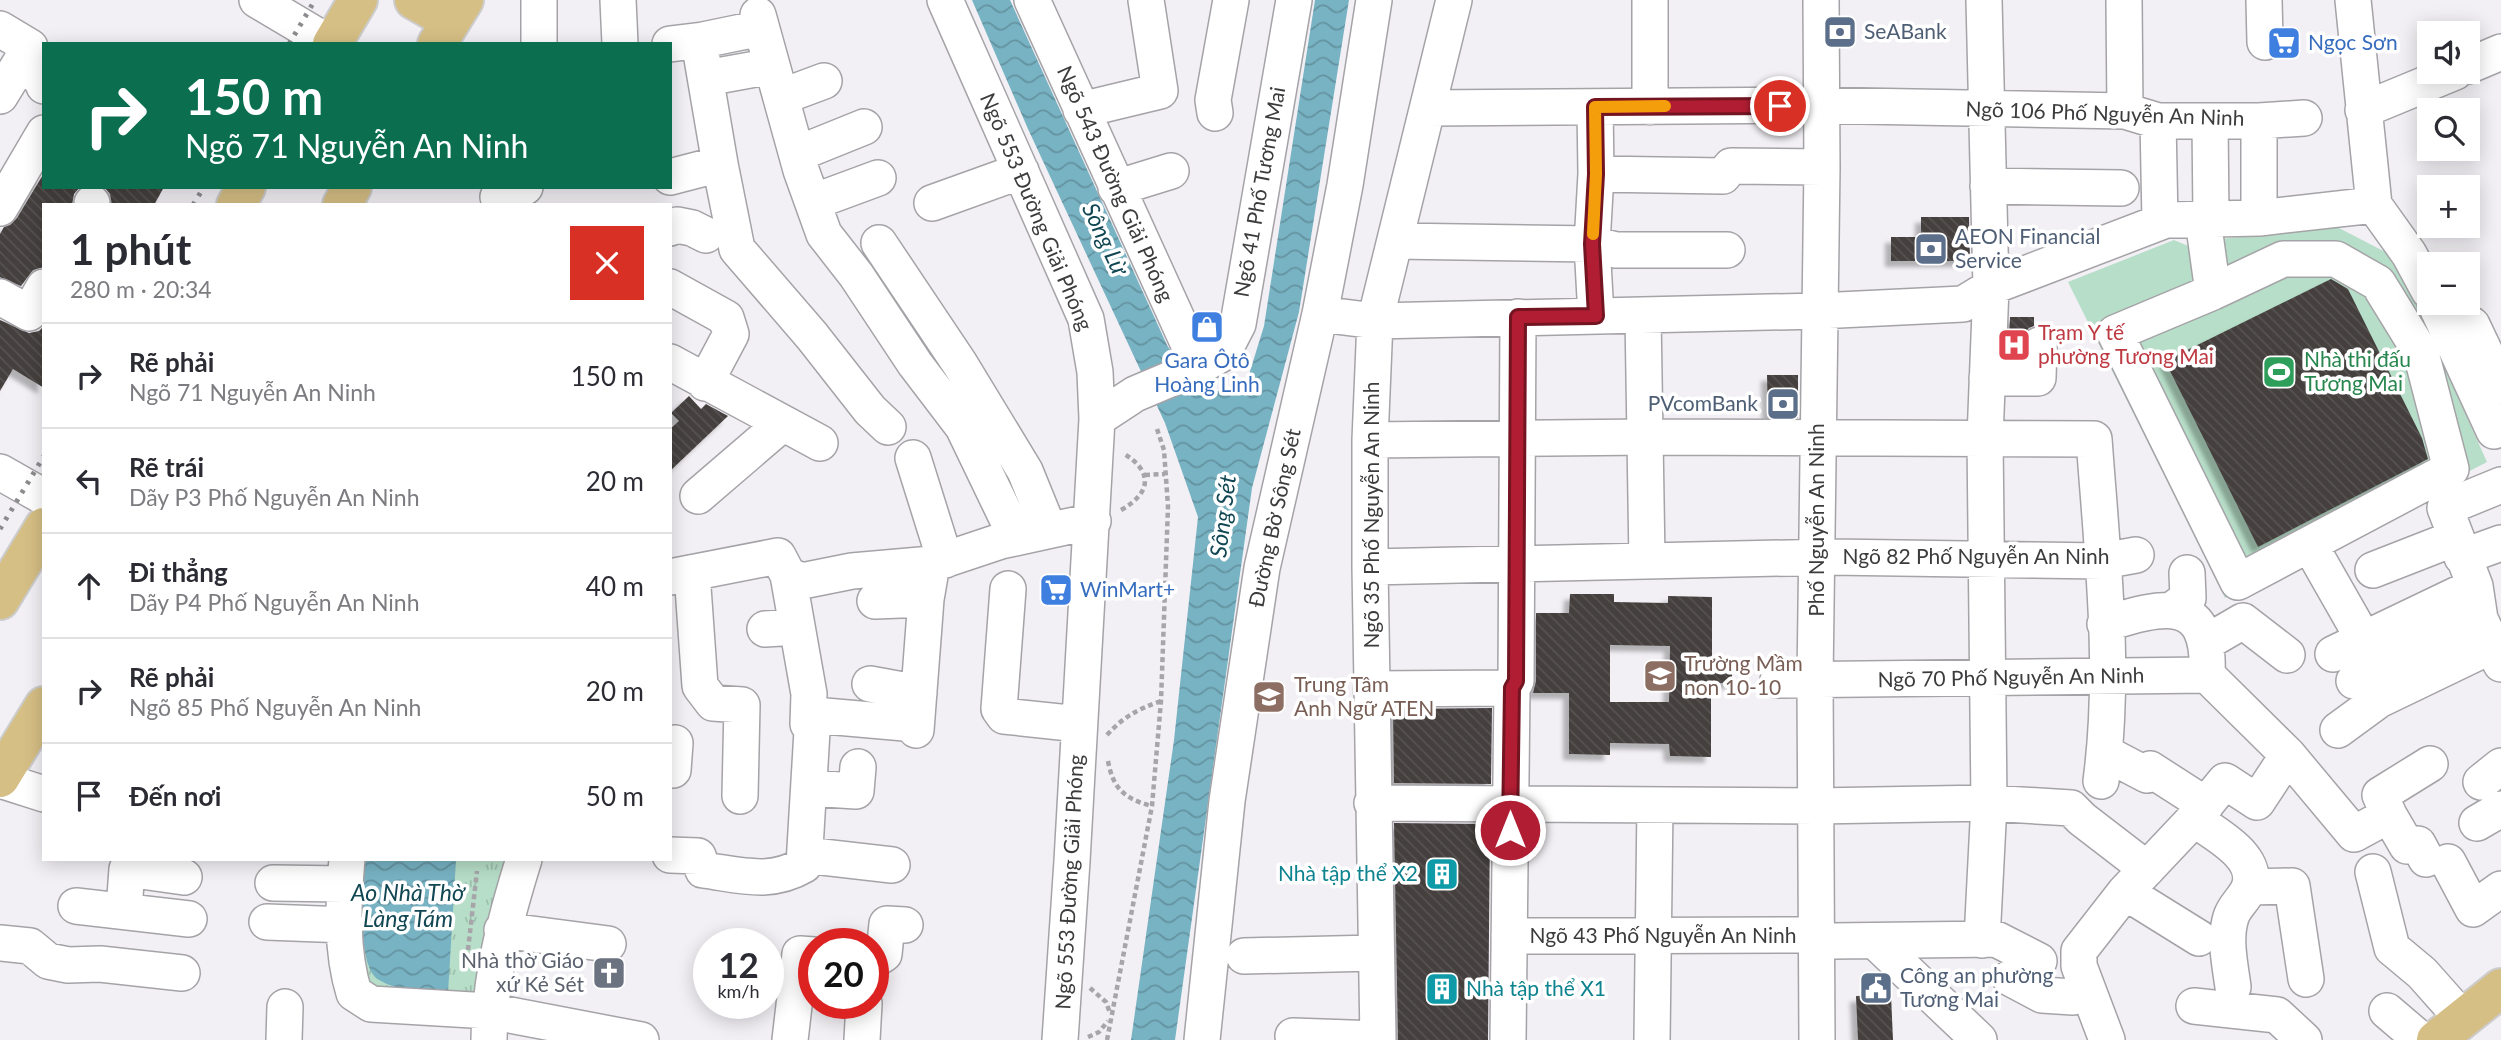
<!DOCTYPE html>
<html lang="vi">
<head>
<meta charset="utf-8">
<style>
	:root { --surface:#fff; --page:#f2f2f3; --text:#2b2b33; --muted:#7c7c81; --line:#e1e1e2 }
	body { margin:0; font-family:Lato,sans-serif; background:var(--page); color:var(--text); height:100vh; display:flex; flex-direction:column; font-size:26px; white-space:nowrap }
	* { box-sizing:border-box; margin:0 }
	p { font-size:23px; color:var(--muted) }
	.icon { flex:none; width:38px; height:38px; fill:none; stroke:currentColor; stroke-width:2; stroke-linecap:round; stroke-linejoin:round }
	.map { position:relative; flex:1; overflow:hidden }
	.drawer { position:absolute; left:42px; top:203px; width:630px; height:658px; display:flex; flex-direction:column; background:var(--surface); border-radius:0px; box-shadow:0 4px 18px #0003 }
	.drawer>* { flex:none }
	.top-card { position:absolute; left:42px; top:42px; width:630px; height:147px; border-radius:0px; box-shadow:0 4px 18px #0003; background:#0b6e4f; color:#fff; overflow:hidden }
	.buttons { position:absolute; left:2417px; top:21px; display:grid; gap:14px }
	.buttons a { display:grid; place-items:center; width:63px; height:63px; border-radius:0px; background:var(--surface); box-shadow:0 4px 18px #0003; font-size:35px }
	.speed { position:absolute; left:693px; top:928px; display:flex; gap:14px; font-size:35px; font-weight:700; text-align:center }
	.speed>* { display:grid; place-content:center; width:91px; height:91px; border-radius:50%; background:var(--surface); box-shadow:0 4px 18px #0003; line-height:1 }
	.speed small { font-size:18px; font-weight:400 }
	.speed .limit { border:10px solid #d22; background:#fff; color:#111 }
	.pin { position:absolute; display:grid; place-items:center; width:60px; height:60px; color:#fff; margin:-30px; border:4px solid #fff; border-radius:50%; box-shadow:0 2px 7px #0007 }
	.me { position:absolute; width:77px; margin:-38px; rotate:0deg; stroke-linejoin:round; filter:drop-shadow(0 0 5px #0008) }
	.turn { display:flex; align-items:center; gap:24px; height:147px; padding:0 28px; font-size:32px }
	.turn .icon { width:91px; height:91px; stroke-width:2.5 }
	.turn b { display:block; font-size:49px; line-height:60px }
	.round { display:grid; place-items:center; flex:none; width:74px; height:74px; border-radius:0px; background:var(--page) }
	.head { display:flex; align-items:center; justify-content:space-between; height:119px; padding:0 28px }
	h1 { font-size:42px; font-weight:700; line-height:52px }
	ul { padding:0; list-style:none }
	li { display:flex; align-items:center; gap:21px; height:105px; padding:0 28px; border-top:2px solid var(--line) }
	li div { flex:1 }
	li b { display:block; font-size:26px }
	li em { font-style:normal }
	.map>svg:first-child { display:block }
	.park { fill:url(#park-tufts) }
	.garden { fill:#b7dec8 }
	.water { fill:url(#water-waves) }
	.building { fill:url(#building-back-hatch); fill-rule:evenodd; filter:url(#shadow) }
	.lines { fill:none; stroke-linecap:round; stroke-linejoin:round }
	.minor-casing { stroke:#a5a3a7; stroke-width:38 }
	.major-casing { stroke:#cccccd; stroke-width:42 }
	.path { stroke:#a7a5a9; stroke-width:4.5; stroke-dasharray:5 3.5; stroke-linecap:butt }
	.minor { stroke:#fff; stroke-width:35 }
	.major { stroke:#d6bf85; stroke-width:38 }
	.rail { stroke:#8c8b8e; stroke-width:5; stroke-dasharray:3.5 7; stroke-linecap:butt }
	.route-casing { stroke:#731421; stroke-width:18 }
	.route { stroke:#b11e33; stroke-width:12 }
	.slow { stroke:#f59e0b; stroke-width:12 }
	.labels { text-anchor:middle; stroke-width:7; stroke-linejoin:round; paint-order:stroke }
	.service-label { font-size:21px; fill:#4e5e75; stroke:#fff; text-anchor:start }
	.shop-label { font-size:21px; fill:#366cbe; stroke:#fff; text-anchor:start }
	.street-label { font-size:21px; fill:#3c3b3d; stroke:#fff }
	.health-label { font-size:21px; fill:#be3a42; stroke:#fff; text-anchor:start }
	.leisure-label { font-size:21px; fill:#27864d; stroke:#fff; text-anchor:start }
	.education-label { font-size:21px; fill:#785e54; stroke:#fff; text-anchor:start }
	.culture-label { font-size:21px; fill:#0d838f; stroke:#fff; text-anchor:end }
	.worship-label { font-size:21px; fill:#5b616d; stroke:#fff; text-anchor:end }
	.water-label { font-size:23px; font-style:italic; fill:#114653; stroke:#fff }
</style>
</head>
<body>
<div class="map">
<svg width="2501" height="1040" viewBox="0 0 2501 1040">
	<defs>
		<pattern id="park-tufts" width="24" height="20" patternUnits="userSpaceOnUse" patternTransform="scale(1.75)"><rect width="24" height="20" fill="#b7dec8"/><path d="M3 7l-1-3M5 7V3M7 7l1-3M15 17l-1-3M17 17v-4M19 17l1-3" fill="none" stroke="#9ebfad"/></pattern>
		<pattern id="water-waves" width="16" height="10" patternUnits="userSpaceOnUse" patternTransform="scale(1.75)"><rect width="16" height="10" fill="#78b3c4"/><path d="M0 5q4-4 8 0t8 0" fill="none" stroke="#6493a0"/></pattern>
		<pattern id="building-back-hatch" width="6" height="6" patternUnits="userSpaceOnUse" patternTransform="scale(1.75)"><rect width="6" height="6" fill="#443f3e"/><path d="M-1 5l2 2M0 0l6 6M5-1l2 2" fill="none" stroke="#575352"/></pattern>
		<filter id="shadow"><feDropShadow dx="-6" dy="6" stdDeviation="2" flood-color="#0004"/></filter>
	</defs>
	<rect width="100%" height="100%" fill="#f2f0f4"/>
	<path class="park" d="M350,859H502L504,863L505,877L483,1004L358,986Z"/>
	<path class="garden" d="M2337,227L2395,257L2487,462L2225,598L2068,282L2174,240L2193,248L2220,239Z"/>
	<path class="water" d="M972,0H1010L1167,345L1197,392L1221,391L1247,381L1264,326L1315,0H1349L1299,312L1252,488L1175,1040H1131L1174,740L1198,517L1165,423L1028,129Z
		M366,859L456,860L448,993C426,991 399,992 379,980C356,968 362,883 366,859Z"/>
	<path class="building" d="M44,173V187H80L74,194L72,205H44V267L33,270L21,286L0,277V234L4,227L10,225L17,218Z
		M104,187H164L154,205H112L110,194Z
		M1921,217H1969L1970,261H1891V237H1921Z
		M2331,279L2348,289L2422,438L2428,459L2258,547L2165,361Z
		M2010,317H2034V326L2029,328L2022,335L2018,358H2008Z
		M0,320L29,333L39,331L44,326V388L13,369L0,391Z
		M1767,375H1798V418L1768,417Z
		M689,396L701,409L706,404L728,416L670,471V429L679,421L671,413Z
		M1570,594H1614V602L1668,603V596L1712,597V658H1732V683H1711V757L1670,756L1669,744L1610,743V755L1569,754V693H1533L1536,681V613H1569ZM1610,645L1670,646L1669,702H1610Z
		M1492,708L1491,784L1394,783L1393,709Z
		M1394,823L1490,824L1488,1040H1398Z
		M1891,995L1893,1040H1858L1856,996Z"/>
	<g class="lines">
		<defs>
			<path id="minor" d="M257,0L331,44
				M618,0L620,44
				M945,0L1086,319L1095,372L1097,419L1072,861L1060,1040
				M1032,0L1199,367
				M1650,0V107
				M2124,0L2125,111
				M2264,0L2265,42
				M2353,0L2374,205L2409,254L2429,291
				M758,15L801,170L824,234L856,275L915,364L963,427L1016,537
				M0,29L30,47L0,96
				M699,41L720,164L737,249L812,336L870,410L888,427
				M539,44V0
				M670,44L703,40L761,28
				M19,65L41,78L44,86
				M2468,66L2501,52
				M706,78L772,66
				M781,97L824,81
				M1595,107L1596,174L1592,244L1596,316
				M1428,108L1807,105L2125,111L2158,121H2259L2304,118
				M1081,110L1160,91L1146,0
				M2363,110L2455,72
				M1215,113L1213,100L1231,0
				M2158,121L2160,222
				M2210,121L2211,219
				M2259,121V218
				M797,154L864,127
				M1596,174L1723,176L1731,166L1822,167
				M670,177L720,164
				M1988,186L2121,188
				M1116,188L1171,171
				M498,197L525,187
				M813,202L878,178
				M932,203L1021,171
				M92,205V203
				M0,208L44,133
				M2203,220L2213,292
				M670,228L677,225L692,228L706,235
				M1396,241L1592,244L1616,250H1727
				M879,243L960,364L1025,471L1049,530
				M2283,259H2336L2378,283L2421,353L2451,469L2238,582L2115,333L2213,292Z
				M670,287L726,318L731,334L705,383
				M0,297L29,313L44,287
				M2435,303L2494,431
				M1320,314L1375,321L1818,311L1963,304L1991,287L2166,220L2259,218L2374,205
				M1643,315L1647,561
				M2472,325L2501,386
				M670,362L820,443
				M1987,378H2038L2039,345
				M1097,419L1135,394L1199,367L1223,353L1238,324L1294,0
				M1370,440L1650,437L2094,439C2102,550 2116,671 2101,781
				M913,458L945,560
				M0,472L44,497
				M2501,485L2445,508L2475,586L2480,619L2501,664
				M698,496L783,423
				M2315,554L2364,640
				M2462,557L2501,543
				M1370,567L1831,557L2103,561L2136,555
				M2373,570L2455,538
				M692,573L700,686L713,703L742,705L740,796
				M788,575L809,694L808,724
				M670,577L778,556L788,575L802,581L852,571L932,564L1001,541L1093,521
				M1008,589L999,709L1004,716L1079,724
				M875,601L926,599
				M2173,609L2188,598L2187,573
				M2105,624C2162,606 2211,593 2207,675
				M765,629L797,627
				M2207,642L2243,621L2287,655
				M2333,654L2475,586
				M1778,680L2207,675
				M2354,681L2406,654L2480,619
				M870,684L919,693
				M1371,689L1512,688
				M825,716L916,724
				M916,730L926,599L932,564
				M2338,730L2379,700L2491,646
				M2105,753L2147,775L2150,769L2206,805
				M2288,755L2354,834L2389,815L2380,795L2430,764
				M670,770H673L675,743
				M0,780L44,794
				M2481,782L2501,766
				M810,788L856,791L858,767
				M1372,803L1816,806L1989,803L2071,808L2082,819L2147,869
				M2389,815L2407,846L2418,844L2426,859
				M2194,819C2215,834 2263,858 2248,890C2244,899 2234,907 2231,917C2224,939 2230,964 2233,987
				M2477,823L2501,809
				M670,855L698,856L703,870C741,875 770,885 804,865L812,731
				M805,855L892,865
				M347,859C343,903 341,951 354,993L371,1004L489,1011L641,1040
				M2448,862L2473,909L2501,889
				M2373,872L2392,948L2422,973L2462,1018
				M273,883L345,884
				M2250,887L2292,886L2306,979
				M2125,892L2199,938
				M76,906L189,919
				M124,910L127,869L184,877
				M267,922L346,925
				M502,930L608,944
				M1509,936L1803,935L1832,941L1996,939L2039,961
				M1982,940L1989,803L1985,438L1991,287L1984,0
				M1875,941L1979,1040
				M0,943L30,946L48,961L68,965L100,964L182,973
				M1244,956L1375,953
				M873,961L884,954L887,924L905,925
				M2010,978L2042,995L2073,997
				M2194,1006L2277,1015L2304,1040
				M2387,1011L2421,1040
				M1293,1036L1378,1039
				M284,1040L285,1007
				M489,1040C490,976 505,920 524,859
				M790,1040L800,954L814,955
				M862,1040L864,1003
				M1202,1040L1227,801L1262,568L1320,314L1345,185L1374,0
				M1378,1040L1370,567V440L1375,321L1454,0
				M1508,1040L1512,688L1516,681L1518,317
				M1652,1040L1655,805
				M1817,1040L1815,680L1822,167L1821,0
				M2107,1040L2079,966V951L2125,892L2194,819L2225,781L2257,802L2288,755L2207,675"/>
			<path id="major" d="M414,0L451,21
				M332,44L358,0
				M437,44L464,0
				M236,205L246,187
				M342,205L352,187
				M0,600L44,527
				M0,778L44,706
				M2436,1040L2501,988"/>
		</defs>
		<use href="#minor" class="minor-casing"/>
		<use href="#major" class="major-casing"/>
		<path class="path" d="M1145,475L1165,474
			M1121,510C1151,493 1154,472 1123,453
			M1107,735C1123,717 1138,709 1161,701
			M1108,761C1113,789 1125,799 1152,806
			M468,950L477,871
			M1090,988L1106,1002L1110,1013
			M1088,1037L1099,1032L1108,1021
			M1107,1040L1152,806L1161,701L1168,506L1164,450L1156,426"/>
		<use href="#minor" class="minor"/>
		<use href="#major" class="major"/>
		<path class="rail" d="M289,44L315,0
			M193,205L204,187
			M0,529L44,456"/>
	</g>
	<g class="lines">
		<defs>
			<path id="route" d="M1510,830L1512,688L1516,681L1518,317L1596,316L1592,244L1596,174L1595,107L1780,106"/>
		</defs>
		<use href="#route" class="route-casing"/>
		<use href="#route" class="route"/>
		<path class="slow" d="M1593,234L1596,174L1595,107L1665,106"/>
	</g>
	<defs>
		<symbol id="bank-square" viewBox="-11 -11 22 22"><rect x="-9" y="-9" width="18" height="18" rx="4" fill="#5c6f8a" stroke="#fff"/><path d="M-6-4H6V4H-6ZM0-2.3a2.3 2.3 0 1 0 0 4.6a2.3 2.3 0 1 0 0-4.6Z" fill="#fff"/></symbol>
		<symbol id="supermarket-square" viewBox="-11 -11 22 22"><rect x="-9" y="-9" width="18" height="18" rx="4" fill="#3f7fe0" stroke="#fff"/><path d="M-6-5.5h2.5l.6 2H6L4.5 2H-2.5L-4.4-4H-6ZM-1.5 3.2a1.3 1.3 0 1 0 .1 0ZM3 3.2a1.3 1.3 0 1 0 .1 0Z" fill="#fff"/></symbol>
		<symbol id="shop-square" viewBox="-11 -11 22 22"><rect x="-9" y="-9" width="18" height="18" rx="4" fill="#3f7fe0" stroke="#fff"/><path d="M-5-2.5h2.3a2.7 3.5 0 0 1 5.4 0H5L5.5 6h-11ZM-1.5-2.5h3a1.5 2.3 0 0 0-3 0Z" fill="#fff"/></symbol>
		<symbol id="hospital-square" viewBox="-11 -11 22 22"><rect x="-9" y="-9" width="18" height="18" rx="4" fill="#e0444e" stroke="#fff"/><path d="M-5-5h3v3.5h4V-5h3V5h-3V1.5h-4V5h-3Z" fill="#fff"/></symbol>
		<symbol id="stadium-square" viewBox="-11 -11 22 22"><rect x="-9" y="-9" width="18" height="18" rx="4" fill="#2e9e5b" stroke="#fff"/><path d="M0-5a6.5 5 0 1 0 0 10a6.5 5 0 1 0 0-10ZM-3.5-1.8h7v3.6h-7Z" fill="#fff"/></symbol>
		<symbol id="school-square" viewBox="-11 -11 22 22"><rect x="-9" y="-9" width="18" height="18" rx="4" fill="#8d6e63" stroke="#fff"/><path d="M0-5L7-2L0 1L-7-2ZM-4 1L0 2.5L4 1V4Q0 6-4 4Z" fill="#fff"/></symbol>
		<symbol id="building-square" viewBox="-11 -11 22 22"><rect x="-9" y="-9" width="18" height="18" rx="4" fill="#0f9aa8" stroke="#fff"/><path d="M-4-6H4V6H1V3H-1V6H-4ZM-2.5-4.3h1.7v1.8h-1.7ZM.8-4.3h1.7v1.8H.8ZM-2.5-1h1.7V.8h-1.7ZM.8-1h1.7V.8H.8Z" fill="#fff"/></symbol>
		<symbol id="church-square" viewBox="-11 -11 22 22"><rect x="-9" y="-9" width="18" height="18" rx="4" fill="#6b7280" stroke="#fff"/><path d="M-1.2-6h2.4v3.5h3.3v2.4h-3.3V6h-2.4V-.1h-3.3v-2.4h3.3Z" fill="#fff"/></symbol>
		<symbol id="civic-square" viewBox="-11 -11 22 22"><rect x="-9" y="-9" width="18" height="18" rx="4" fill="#5c6f8a" stroke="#fff"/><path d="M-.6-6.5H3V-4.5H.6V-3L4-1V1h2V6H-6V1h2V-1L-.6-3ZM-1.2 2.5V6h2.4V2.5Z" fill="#fff"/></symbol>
	</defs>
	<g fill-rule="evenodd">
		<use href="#bank-square" x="1821" y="13" width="38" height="38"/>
		<use href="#supermarket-square" x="2265" y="24" width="38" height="38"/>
		<use href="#bank-square" x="1912" y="230" width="38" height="38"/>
		<use href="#shop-square" x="1188" y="308" width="38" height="38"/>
		<use href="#hospital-square" x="1995" y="326" width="38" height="38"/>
		<use href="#stadium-square" x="2260" y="353" width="38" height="38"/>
		<use href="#bank-square" x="1764" y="385" width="38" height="38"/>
		<use href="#supermarket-square" x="1037" y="571" width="38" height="38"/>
		<use href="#school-square" x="1641" y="657" width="38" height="38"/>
		<use href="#school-square" x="1250" y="678" width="38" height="38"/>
		<use href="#building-square" x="1423" y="855" width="38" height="38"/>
		<use href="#church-square" x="590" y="954" width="38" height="38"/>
		<use href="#civic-square" x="1857" y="969" width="38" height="38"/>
		<use href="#building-square" x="1423" y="970" width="38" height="38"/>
	</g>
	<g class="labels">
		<g class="service-label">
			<text x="1864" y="39">SeABank</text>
			<text x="1955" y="244">AEON Financial<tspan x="1955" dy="24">Service</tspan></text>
			<text x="1758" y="411" text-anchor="end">PVcomBank</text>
			<text x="1900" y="983">Công an phường<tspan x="1900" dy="24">Tương Mai</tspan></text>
		</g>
		<g class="shop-label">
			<text x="2308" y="50">Ngọc Sơn</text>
			<text x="1207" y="368" text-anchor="middle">Gara Ôtô<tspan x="1207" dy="24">Hoàng Linh</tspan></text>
			<text x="1080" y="597">WinMart+</text>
		</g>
		<g class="street-label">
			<text transform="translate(2105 114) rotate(2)" y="7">Ngõ 106 Phố Nguyễn An Ninh</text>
			<text transform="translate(1115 184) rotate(66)" y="7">Ngõ 543 Đường Giải Phóng</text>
			<text transform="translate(1260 192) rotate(-80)" y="7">Ngõ 41 Phố Tương Mai</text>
			<text transform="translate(1036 212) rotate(67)" y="7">Ngõ 553 Đường Giải Phóng</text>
			<text transform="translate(1372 515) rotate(-90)" y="7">Ngõ 35 Phố Nguyễn An Ninh</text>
			<text transform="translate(1275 518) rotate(-78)" y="7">Đường Bờ Sông Sét</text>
			<text transform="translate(1817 520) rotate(-90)" y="7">Phố Nguyễn An Ninh</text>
			<text x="1976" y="564">Ngõ 82 Phố Nguyễn An Ninh</text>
			<text transform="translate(2011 678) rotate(-1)" y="7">Ngõ 70 Phố Nguyễn An Ninh</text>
			<text transform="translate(1070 882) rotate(-87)" y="7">Ngõ 553 Đường Giải Phóng</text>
			<text x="1663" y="943">Ngõ 43 Phố Nguyễn An Ninh</text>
		</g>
		<g class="health-label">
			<text x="2038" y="340">Trạm Y tế<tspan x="2038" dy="24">phường Tương Mai</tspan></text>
		</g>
		<g class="leisure-label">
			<text x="2304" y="367">Nhà thi đấu<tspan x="2304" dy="24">Tương Mai</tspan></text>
		</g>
		<g class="education-label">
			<text x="1684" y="671">Trường Mầm<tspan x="1684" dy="24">non 10-10</tspan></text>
			<text x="1294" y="692">Trung Tâm<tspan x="1294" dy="24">Anh Ngữ ATEN</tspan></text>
		</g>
		<g class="culture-label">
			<text x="1418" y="881">Nhà tập thể X2</text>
			<text x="1466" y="996" text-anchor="start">Nhà tập thể X1</text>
		</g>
		<g class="worship-label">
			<text x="584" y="968">Nhà thờ Giáo<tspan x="584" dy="24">xứ Kẻ Sét</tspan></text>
		</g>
		<g class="water-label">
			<text transform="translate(1105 239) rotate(65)" y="8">Sông Lừ</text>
			<text transform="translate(1223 516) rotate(-83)" y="8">Sông Sét</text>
			<text x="408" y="901">Ao Nhà Thờ<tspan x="408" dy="26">Làng Tám</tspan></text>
		</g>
	</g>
</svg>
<div class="buttons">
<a><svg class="icon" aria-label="sound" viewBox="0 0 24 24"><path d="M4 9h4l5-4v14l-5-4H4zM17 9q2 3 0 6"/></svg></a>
<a><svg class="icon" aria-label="search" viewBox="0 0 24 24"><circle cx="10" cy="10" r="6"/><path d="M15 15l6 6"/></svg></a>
<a>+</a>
<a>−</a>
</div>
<div class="speed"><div>12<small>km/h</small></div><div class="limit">20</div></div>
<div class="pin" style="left:1780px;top:106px;background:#d93025"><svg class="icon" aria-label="arrive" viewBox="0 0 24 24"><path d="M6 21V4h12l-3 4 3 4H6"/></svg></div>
<svg class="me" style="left:1510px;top:830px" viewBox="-20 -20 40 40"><circle r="17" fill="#b11e33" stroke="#fff" stroke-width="3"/><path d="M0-11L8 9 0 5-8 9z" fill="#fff"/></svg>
<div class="top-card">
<div class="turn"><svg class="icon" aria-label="right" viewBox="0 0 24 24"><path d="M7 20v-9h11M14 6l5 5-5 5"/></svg><div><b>150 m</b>Ngõ 71 Nguyễn An Ninh</div></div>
</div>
<section class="drawer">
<div class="head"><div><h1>1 phút</h1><p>280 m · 20:34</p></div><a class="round" style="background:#d93025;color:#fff"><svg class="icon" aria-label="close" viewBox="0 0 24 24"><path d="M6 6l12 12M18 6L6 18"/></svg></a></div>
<ul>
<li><svg class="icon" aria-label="right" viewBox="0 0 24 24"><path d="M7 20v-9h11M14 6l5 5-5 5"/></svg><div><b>Rẽ phải</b><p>Ngõ 71 Nguyễn An Ninh</p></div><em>150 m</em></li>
<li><svg class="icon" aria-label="left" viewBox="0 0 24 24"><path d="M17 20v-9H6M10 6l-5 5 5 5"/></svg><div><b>Rẽ trái</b><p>Dãy P3 Phố Nguyễn An Ninh</p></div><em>20 m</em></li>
<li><svg class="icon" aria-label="ahead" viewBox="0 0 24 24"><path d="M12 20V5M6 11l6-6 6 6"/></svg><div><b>Đi thẳng</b><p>Dãy P4 Phố Nguyễn An Ninh</p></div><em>40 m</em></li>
<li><svg class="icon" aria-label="right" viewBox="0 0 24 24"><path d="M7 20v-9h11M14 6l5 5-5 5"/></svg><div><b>Rẽ phải</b><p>Ngõ 85 Phố Nguyễn An Ninh</p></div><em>20 m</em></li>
<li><svg class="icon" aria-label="arrive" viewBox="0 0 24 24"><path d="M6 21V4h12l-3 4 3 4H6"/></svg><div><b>Đến nơi</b></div><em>50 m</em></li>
</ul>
</section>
</div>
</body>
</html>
